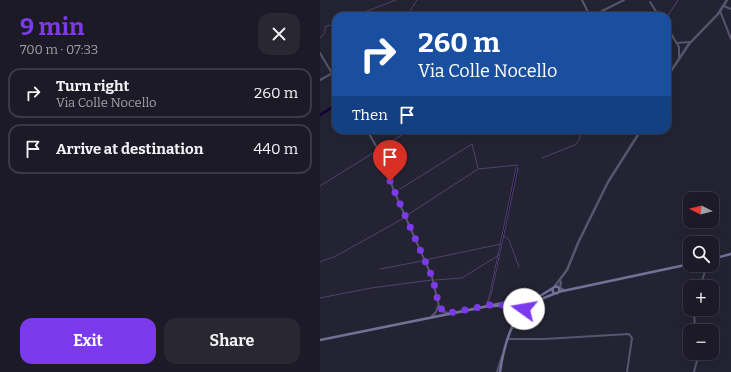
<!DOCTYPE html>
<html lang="en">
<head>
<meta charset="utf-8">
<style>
	:root { --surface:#1b1a26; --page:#282732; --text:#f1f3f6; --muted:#a0a1a7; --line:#393843; --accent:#7c3aed }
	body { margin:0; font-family:Bitter,serif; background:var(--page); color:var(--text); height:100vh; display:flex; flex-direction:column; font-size:15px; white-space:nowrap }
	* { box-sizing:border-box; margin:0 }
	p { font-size:13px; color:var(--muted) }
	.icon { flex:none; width:22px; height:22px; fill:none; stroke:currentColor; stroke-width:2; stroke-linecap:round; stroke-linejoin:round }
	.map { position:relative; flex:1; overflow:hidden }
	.details { display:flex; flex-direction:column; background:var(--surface); width:320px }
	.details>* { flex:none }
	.hud { position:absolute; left:12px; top:12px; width:339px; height:122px; border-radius:12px; box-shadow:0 4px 16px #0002,0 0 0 1px var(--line); background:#1a4fa0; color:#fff; overflow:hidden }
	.needle { width:26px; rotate:276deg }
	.tools { position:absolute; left:363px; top:192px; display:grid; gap:8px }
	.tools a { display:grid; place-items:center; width:36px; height:36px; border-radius:8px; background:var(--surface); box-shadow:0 4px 16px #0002,0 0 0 1px var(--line); font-size:20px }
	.pin { position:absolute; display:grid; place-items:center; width:34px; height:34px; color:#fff; margin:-41px -17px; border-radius:50% 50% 50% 0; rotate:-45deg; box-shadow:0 0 4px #0007 }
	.pin .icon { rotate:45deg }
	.me { position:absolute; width:44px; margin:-22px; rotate:283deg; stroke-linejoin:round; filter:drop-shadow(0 0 3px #0008) }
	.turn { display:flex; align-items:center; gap:14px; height:84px; padding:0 20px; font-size:18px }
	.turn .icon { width:52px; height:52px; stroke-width:2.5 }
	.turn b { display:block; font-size:28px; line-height:34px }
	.then { display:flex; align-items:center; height:38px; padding:0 20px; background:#0003; gap:8px; font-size:15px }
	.round { display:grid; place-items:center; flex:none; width:42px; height:42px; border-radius:12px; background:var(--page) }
	.head { display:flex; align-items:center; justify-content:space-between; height:68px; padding:0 20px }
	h1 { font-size:24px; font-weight:700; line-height:30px; color:var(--accent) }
	.action { display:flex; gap:8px; margin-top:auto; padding:8px 20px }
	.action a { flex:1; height:46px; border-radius:12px; background:var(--accent); color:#fff; font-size:16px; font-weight:700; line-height:46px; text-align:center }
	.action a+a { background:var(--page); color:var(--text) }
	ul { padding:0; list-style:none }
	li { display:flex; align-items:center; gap:12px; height:50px; margin:0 8px 6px; padding:0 12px; border:2px solid var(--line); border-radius:12px }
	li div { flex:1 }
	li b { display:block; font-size:15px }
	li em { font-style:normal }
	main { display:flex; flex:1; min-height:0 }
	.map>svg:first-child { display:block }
	.water { fill:#120135; stroke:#50436b }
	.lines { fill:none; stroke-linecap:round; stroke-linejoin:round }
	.stream { stroke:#50436b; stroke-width:1 }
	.canal { stroke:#120135; stroke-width:2.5 }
	.minor { stroke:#58556f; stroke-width:2 }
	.tertiary { stroke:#58556f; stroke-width:2.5 }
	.secondary { stroke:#747099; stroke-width:2.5 }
	.route { stroke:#7c3aed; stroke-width:7; stroke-dasharray:0 12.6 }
</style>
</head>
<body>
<main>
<section class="details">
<div class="head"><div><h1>9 min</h1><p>700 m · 07:33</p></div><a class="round"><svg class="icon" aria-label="close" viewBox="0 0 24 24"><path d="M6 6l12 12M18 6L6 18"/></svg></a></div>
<ul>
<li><svg class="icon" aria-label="right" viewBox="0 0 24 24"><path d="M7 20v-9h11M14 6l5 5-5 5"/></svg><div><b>Turn right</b><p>Via Colle Nocello</p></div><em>260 m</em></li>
<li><svg class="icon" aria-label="arrive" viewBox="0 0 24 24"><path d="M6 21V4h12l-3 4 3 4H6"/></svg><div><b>Arrive at destination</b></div><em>440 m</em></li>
</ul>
<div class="action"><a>Exit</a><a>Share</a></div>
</section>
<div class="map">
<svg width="411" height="372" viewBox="0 0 411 372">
	<rect width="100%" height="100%" fill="#242333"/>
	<path class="water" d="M196,168H198L171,295L166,305L169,298Z"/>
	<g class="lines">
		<path class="stream" d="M34,16L76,0
			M87,16L97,0
			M347,17L358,0
			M0,38L5,33V27L16,23
			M222,158L255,145L259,140L262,130
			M0,186L90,130
			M80,189L152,144L158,168
			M86,216L158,169L198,165
			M183,235L189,240L199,267
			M105,260L181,244
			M0,262L16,256L84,218
			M60,269L102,261
			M115,280L142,278L179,255
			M0,298L51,288L112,280"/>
		<path class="canal" d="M0,115L16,105"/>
		<path class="minor" d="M262,0L270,16
			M330,2L339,16
			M404,6L411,9
			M400,11L411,39
			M272,16L304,0
			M347,27L359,47V59
			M357,43L370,42
			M0,53L16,80
			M0,80L11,74
			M47,130L60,153L74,191L112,277L119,306L124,312L129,313
			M380,287L387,265
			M374,309L375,331
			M112,316L116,312L118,306
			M189,339H224L309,334L312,338L307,372
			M177,372L182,356
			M374,372L379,353"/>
		<path class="tertiary" d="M347,77L369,44L398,14L407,0
			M241,282L240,288L244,290
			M235,286L247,270L258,243L288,182L321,130"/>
		<path class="secondary" d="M392,259L411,254
			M232.5 290a3.5 3.5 0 1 1 7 0a3.5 3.5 0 1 1-7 0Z
			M238,292L370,264
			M202,300L220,296L233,288
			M173,306L188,305L194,308
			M205,308L214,302L236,293
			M0,340L198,300H202L205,304V308L201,311L196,310L194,306L195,301L198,300
			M180,372C183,352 189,326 202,311"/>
	</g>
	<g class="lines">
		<path class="route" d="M70,181L113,279L119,306L124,312L129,313L170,305H188L199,311L204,309"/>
	</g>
</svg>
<div class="tools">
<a><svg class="needle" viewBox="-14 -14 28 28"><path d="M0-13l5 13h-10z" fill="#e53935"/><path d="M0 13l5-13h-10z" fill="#a0a1a7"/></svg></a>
<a><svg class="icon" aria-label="search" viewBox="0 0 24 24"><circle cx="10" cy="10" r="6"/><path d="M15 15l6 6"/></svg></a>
<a>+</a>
<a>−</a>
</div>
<div class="pin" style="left:70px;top:181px;background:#d93025"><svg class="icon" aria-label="arrive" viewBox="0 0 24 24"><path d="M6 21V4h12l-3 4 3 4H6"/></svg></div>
<svg class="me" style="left:204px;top:309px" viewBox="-20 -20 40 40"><circle r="19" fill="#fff"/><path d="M0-13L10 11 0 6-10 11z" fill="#7c3aed"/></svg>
<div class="hud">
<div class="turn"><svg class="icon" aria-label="right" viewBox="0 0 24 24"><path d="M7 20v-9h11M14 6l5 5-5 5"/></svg><div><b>260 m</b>Via Colle Nocello</div></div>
<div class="then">Then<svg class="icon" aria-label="arrive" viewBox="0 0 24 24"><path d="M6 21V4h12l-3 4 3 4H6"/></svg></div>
</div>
</div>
</main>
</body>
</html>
